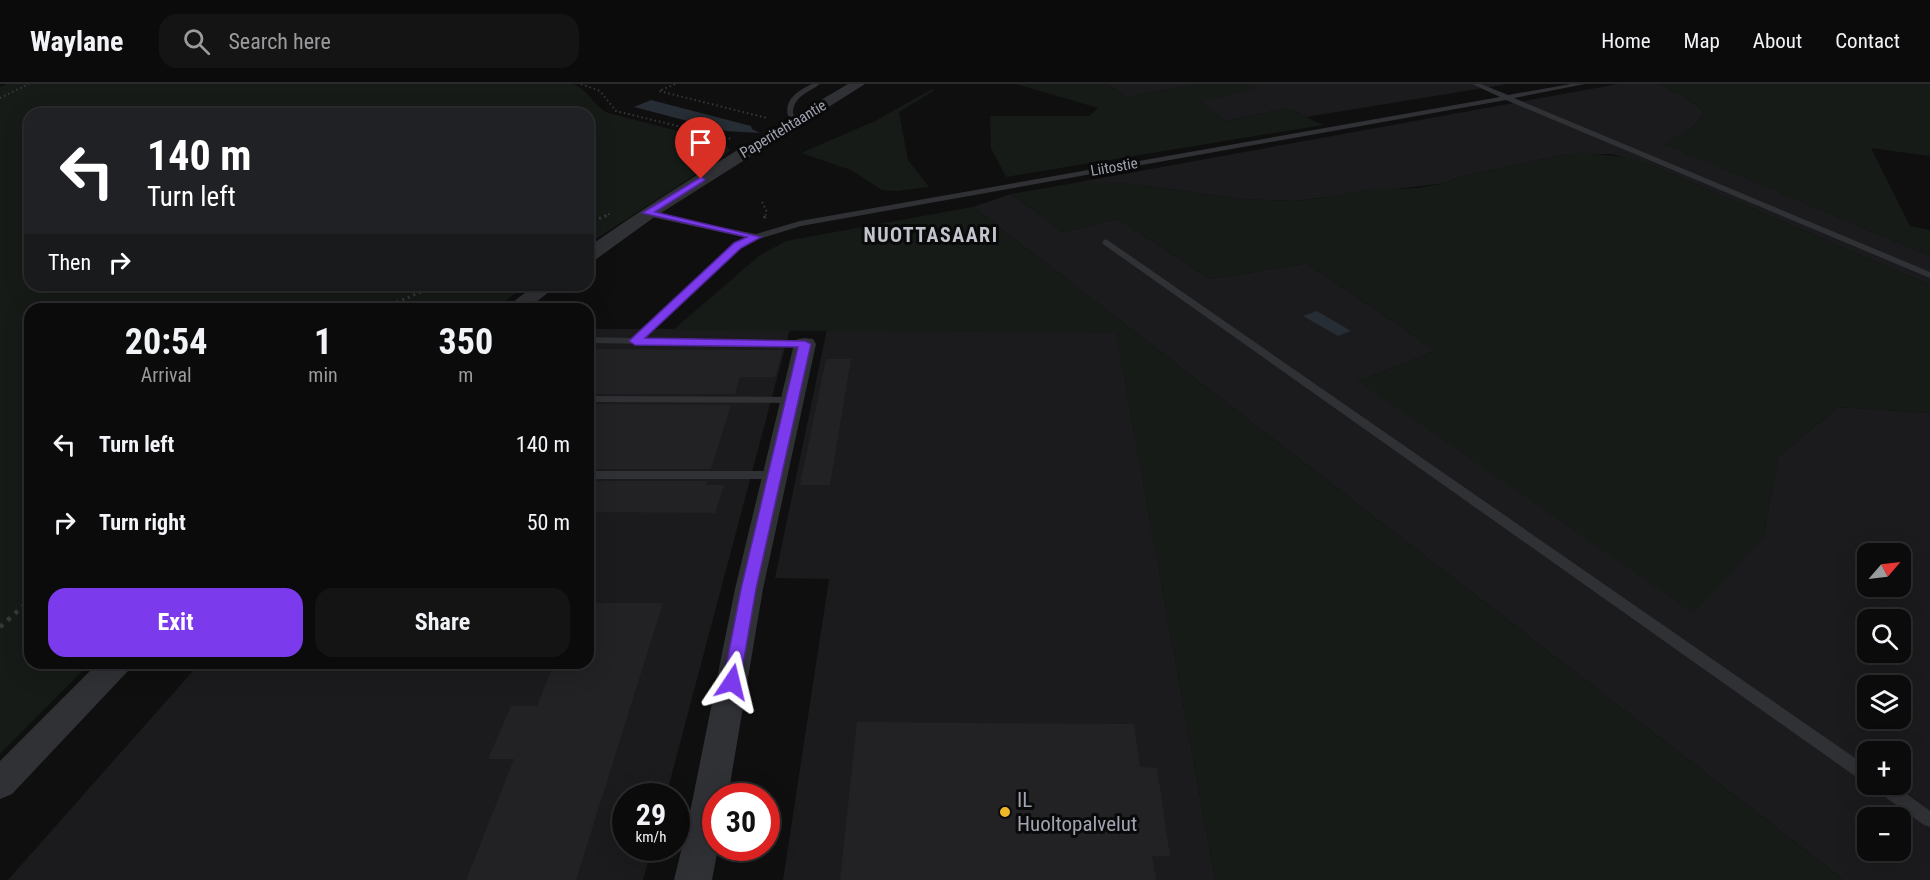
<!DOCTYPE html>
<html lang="en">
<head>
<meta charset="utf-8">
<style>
	:root { --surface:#0b0b0c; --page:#141415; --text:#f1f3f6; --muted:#9a9b9d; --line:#2b2b2d; --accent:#7c3aed }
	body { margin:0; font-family:"Roboto Condensed",sans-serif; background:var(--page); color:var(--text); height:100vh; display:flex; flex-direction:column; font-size:22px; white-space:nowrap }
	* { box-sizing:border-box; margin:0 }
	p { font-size:20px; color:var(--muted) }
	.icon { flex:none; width:33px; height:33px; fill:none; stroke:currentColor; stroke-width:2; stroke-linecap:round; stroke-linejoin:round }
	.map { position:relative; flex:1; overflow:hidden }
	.sheet { position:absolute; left:24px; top:219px; width:570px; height:366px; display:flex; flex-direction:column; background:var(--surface); border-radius:18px; box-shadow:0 6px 24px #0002,0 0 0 2px var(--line) }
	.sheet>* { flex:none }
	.hud { position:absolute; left:24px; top:24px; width:570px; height:183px; border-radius:18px; box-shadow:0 6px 24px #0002,0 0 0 2px var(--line); background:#202124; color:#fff; overflow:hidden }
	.needle { width:39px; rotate:62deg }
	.controls { position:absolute; left:1857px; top:459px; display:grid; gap:12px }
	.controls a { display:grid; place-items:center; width:54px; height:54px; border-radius:12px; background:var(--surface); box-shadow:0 6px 24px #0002,0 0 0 2px var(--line); font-size:30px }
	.speed { position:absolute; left:612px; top:699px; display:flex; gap:12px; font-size:30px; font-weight:700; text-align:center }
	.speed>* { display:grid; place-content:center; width:78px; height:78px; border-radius:50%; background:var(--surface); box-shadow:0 6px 24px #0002,0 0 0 2px var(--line); line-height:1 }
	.speed small { font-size:15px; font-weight:400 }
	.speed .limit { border:9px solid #d22; background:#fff; color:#111 }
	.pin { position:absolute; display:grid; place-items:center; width:51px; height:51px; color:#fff; margin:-62px -26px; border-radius:50% 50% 50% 0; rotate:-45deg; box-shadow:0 0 6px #0007 }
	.pin .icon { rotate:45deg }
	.me { position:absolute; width:66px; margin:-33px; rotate:10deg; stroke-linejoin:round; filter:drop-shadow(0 0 4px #0008) }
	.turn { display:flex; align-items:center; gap:21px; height:126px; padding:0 24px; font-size:27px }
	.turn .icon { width:78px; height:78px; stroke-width:2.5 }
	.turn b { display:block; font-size:42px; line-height:51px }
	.then { display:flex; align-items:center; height:57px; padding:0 24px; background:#0003; gap:12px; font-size:22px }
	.eta { display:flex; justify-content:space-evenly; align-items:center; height:102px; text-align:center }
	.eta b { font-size:36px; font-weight:700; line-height:42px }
	.cta { display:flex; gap:12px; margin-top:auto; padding:12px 24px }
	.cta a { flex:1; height:69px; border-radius:18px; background:var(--accent); color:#fff; font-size:24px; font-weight:700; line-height:69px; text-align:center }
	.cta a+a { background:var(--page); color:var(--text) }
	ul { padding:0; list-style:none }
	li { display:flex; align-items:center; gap:18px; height:78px; padding:0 24px }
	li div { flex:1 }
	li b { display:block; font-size:22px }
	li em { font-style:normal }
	header { display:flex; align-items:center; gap:36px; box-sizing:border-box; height:84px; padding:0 30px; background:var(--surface); border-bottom:2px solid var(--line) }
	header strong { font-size:28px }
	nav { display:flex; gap:33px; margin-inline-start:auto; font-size:21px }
	.search { width:420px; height:54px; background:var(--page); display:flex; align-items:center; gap:15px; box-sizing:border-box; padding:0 21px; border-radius:18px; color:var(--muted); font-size:22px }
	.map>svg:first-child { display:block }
	.built { fill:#1b1b1d; fill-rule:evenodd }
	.green { fill:#161b17 }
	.water { fill:#262d34 }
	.building { fill:#222224 }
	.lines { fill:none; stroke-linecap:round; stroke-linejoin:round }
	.path-far3 { stroke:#36383c; stroke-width:2; stroke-dasharray:1.5 3; stroke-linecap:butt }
	.path-far2 { stroke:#36383c; stroke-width:3; stroke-dasharray:2 4; stroke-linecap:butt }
	.path-far1 { stroke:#36383c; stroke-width:4; stroke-dasharray:3 4.5; stroke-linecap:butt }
	.path { stroke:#36383c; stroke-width:4.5; stroke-dasharray:4 6; stroke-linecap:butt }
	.lane { fill:#303135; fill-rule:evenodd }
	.street { fill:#303135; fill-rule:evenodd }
	.route { fill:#7c3aed; stroke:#51269a; stroke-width:1.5 }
	.poi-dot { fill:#efb828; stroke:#0a0a0b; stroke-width:2 }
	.labels { text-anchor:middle; stroke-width:6; stroke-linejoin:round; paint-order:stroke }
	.far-street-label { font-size:15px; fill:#a0a4b1; stroke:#0a0a0b }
	.far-district-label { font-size:20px; font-weight:bold; letter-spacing:1.5px; fill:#c1c4cd; stroke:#0a0a0b }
	.near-poi-label { font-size:21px; fill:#a0a4b1; stroke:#0a0a0b; text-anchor:start }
</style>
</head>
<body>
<header>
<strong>Waylane</strong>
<div class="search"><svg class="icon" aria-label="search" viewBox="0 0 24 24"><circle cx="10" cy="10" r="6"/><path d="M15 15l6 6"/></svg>Search here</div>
<nav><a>Home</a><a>Map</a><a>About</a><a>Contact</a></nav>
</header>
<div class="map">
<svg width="1930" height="796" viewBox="0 0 1930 796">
	<rect width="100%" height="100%" fill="#0f0f10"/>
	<path class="built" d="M1105,0H1200L1127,13Z
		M1249,0H1508L1306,33L1287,24L1225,37L1199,16L1257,5Z
		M1618,0H1659L1685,13L1704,28L1694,42L1665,60L1930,172V201L1656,83L1612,70H1568L1459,93L1446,99L1294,117L1241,115L1131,100L1074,99Z
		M1011,110L1064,148L1118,135L1210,195L1307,179L1436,267L1358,297L1763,455L1778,373L1838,323L1930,329V796H1844L973,123ZM1868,470H1900V502H1868ZM1868,536H1900V568H1868ZM1868,602H1900V634H1868ZM1868,668H1900V700H1868ZM1868,734H1900V766H1868Z
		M588,245H790L666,712H626V764H652L643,796H8L200,579H588Z
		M827,245L1116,248L1215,796H783L829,495L775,494Z"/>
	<path class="green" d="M7,0H573C589,6 593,21 608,29L721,58L730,65L727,70L588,160V30H30V201H527L494,225H30V579H90L0,670V3Z
		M1016,0H1105L1127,13L1200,0H1249L1258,5L1200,17L1226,37L1287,24L1323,41L1006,93L991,64L990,32H1089L1098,24Z
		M1659,0H1930V72L1871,64L1910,142L1930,146V172L1664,60L1694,42L1704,28L1685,13Z
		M932,5L935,6L899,28L908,76L929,103L896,107L882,106L851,86L801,69L875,37Z
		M1587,69L1630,74L1656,83L1930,201V329L1838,323L1778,373L1763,455L1693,529L1358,297L1436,267L1307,179L1210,195L1118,135L1064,148L1011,110L1074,99L1100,98L1131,100L1241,115L1294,117L1321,114L1364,106L1418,104L1446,99L1459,93L1568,70Z
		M972,123H973L1844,796H1215L1116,249L673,246L759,172L786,157Z"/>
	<path class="water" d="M651,16L751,42L752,45L760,49L726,47L634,23Z
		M1317,227L1351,247L1338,252L1303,232Z"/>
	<path class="building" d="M588,265L783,266L775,293H740L735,310H588Z
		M826,275H851L830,401H800Z
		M588,320L731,321L711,385H588Z
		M588,397H707L705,401H724L715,429L588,428Z
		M588,519H663L576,796H466L514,675H488L511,622H537L554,579H588Z
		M857,638L1134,640L1140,683L1157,684L1170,772H1152L1156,796H840Z"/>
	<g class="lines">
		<path class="path-far3" d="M581,0L600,7L616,27L731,55
			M675,0L659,7L767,34
			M0,14L29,0
			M762,118L767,128L765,132
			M604,132L612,129"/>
		<path class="path-far2" d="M764,134L766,131
			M588,139L608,131
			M380,225L438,201"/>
		<path class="path-far1" d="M28,518L30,516"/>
		<path class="path" d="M0,543L30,516"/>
		<path class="lane" d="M812,0H820C808,9 793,12 793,30L801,34V36L788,32C784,15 798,7 812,0Z
			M1472,0H1481L1508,11L1571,0H1585L1514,14L1930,188V194L1506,16L801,142L759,155L740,164L644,254L805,257L810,260L809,262L588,259V253L633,254L734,160L747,154L647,132H644V128L756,150L800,137L1500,13Z
			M1106,155L1868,683V699L1862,697L1103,160L1102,158Z
			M588,312L791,313L796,316L791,319L588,318Z
			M588,387H774L780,391L774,395H588Z
			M1872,700H1893L1930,727V743L1924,741L1874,705Z"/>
		<path class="street" d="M848,0H865L653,134L595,176L588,178V163C672,104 760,52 848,0Z
			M535,201H558L527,225H504Z
			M805,254L813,255L816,260L763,505L728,712H716V764H718L712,796H674L688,738L735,505L794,260L797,255Z
			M98,579H132L128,587L12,710L0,715V677Z"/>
	</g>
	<path class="route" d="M701,93L705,95L704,97L655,128L761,153L741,164L645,254L805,257L811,260L756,505L740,598L738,603L732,605L726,603L723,598L741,505L798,263L635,261L629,257L734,159L747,153L642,129Z"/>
	<circle class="poi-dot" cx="1005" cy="728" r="6"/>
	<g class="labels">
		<g class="far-street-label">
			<text transform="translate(783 45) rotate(-31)" y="5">Paperitehtaantie</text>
			<text transform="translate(1114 83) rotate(-10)" y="5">Liitostie</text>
		</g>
		<g class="far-district-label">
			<text x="931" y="158">NUOTTASAARI</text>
		</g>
		<g class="near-poi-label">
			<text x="1017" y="723">IL<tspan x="1017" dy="24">Huoltopalvelut</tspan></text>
		</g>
	</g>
</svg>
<div class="controls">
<a><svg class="needle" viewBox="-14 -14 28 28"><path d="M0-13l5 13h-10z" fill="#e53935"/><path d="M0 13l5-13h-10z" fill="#9a9b9d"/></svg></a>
<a><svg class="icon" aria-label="search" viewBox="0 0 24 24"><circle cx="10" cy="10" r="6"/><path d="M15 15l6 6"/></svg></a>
<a><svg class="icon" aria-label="layers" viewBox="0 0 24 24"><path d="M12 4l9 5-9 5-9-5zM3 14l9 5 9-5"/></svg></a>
<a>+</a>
<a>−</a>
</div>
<div class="speed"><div>29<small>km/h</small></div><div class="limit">30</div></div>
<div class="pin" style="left:701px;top:95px;background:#d93025"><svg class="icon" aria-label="arrive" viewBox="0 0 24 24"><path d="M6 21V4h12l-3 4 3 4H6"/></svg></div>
<svg class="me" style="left:732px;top:598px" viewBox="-20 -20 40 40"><path d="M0-17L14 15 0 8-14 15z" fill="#7c3aed" stroke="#fff" stroke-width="4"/></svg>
<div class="hud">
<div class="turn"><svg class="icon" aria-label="left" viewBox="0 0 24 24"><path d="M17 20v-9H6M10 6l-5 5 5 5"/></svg><div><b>140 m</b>Turn left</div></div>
<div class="then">Then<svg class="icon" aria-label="right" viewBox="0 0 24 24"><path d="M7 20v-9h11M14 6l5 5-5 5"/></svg></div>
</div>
<section class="sheet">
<div class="eta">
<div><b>20:54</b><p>Arrival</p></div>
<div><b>1</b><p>min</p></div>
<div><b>350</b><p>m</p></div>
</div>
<ul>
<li><svg class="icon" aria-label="left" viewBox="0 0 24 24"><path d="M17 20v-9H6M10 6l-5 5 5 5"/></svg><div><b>Turn left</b></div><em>140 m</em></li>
<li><svg class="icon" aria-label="right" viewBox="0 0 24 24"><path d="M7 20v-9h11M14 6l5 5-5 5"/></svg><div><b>Turn right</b></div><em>50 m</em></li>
</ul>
<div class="cta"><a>Exit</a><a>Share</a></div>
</section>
</div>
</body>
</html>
